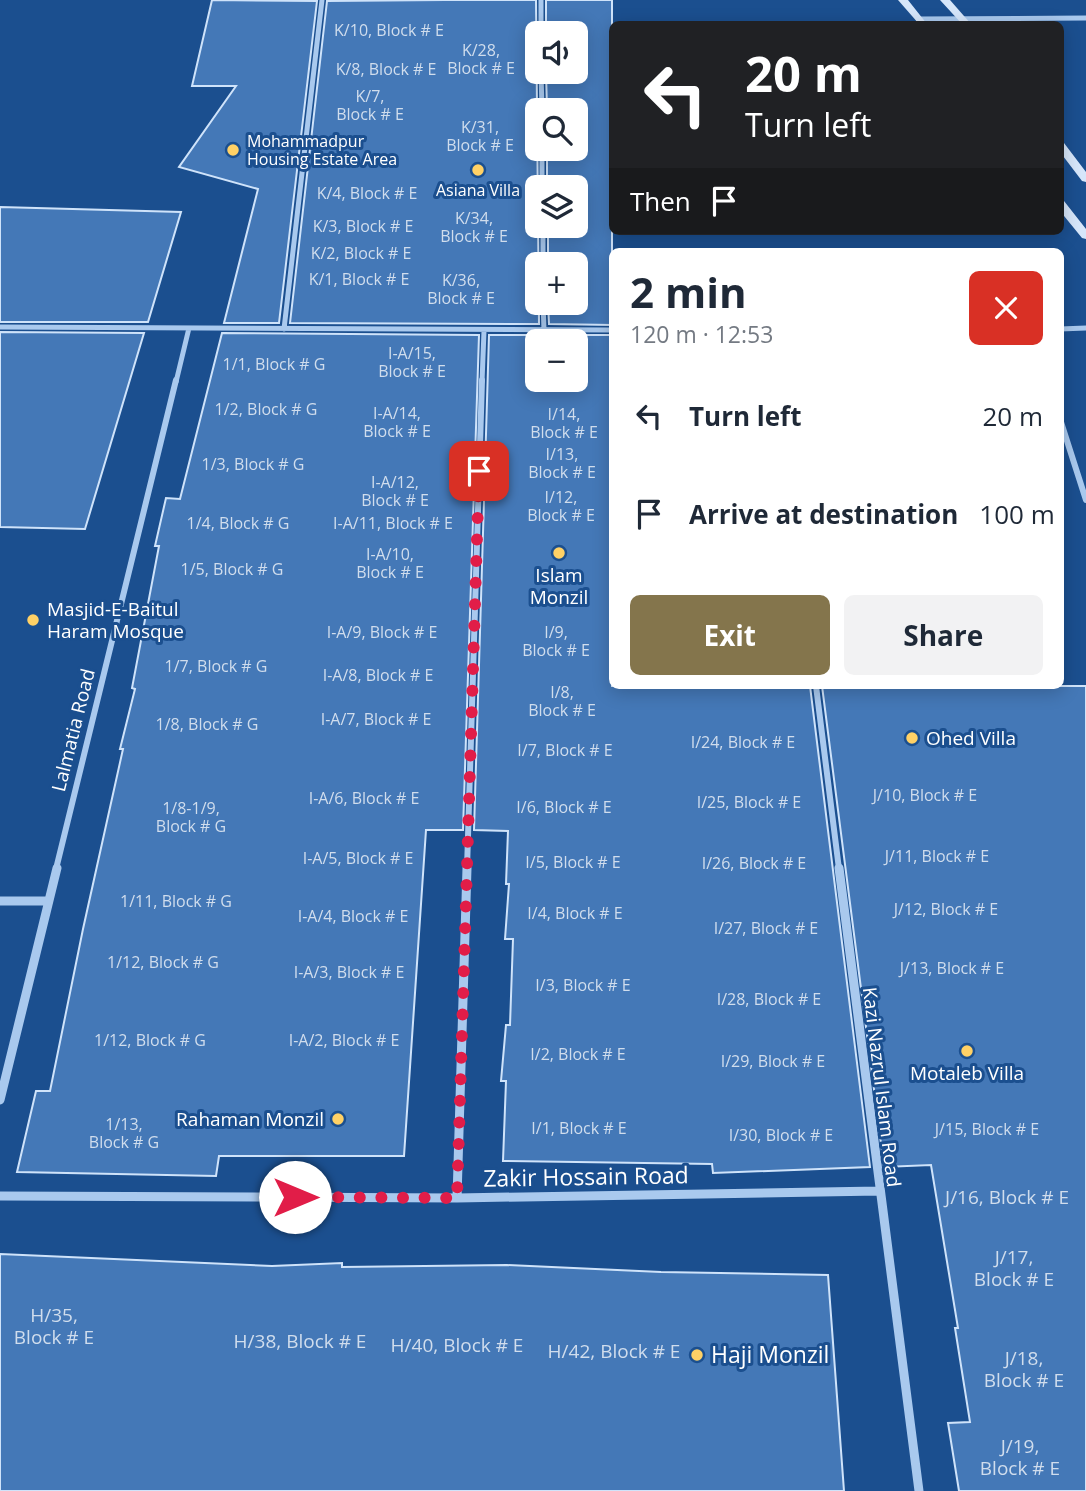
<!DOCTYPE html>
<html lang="en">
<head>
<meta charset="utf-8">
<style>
	:root { --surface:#fff; --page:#f2f2f3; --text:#1f2937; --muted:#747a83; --accent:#84754c }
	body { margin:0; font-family:"Open Sans",sans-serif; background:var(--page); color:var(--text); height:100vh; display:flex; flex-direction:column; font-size:26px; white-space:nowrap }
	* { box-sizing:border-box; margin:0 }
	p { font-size:23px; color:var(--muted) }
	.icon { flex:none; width:38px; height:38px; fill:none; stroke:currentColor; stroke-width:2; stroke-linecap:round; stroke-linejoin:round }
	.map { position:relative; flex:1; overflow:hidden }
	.panel { position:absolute; left:609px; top:248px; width:455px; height:441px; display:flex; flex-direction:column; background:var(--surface); border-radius:10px; box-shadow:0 4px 18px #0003 }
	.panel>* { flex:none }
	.top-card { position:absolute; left:609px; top:21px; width:455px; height:214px; border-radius:10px; box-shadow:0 4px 18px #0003; background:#202124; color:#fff; overflow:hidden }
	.tools { position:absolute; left:525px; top:21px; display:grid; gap:14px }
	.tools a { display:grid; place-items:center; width:63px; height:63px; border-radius:10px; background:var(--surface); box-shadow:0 4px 18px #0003; font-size:35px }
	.pin { position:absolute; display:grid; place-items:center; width:60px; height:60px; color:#fff; margin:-30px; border-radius:14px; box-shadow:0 4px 10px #0006 }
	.me { position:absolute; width:77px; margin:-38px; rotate:90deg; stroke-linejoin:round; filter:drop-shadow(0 0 5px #0008) }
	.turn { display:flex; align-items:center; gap:24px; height:147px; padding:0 21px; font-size:32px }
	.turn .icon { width:91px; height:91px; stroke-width:2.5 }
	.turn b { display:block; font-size:49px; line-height:60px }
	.then { display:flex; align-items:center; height:66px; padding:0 21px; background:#0003; gap:14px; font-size:26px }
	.round { display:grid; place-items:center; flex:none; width:74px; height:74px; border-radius:10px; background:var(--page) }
	.head { display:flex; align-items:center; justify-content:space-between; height:119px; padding:0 21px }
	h1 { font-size:42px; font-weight:700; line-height:52px }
	.button { display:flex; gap:14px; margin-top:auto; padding:14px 21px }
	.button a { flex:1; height:80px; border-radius:10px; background:var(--accent); color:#fff; font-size:28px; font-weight:700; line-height:80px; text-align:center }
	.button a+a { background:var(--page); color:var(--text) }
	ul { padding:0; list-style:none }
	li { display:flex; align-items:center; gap:21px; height:98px; padding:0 21px }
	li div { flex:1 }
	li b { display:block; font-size:26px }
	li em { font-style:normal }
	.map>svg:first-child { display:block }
	.building { fill:#4478b7; stroke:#cfe3fa; stroke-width:2; fill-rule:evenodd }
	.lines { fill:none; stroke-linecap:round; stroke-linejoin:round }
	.minor-far2 { stroke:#a9c9ee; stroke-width:5 }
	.minor-far1 { stroke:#a9c9ee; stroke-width:6 }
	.minor { stroke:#a9c9ee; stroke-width:9 }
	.secondary { fill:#d6e6fa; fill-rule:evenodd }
	.route { stroke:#e11d48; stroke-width:12; stroke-dasharray:0 21.6 }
	.poi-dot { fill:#ffd166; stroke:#1b4f8f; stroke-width:2.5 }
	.labels { text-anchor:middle; stroke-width:6; stroke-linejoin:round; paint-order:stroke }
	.number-label { font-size:16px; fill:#d0dded }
	.far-poi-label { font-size:16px; fill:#fff; stroke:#1b4f8f; text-anchor:start }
	.poi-label { font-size:19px; fill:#fff; stroke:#1b4f8f }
	.street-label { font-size:19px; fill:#fff; stroke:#1b4f8f }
	.near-number-label { font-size:19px; fill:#d0dded }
	.near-street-label { font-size:23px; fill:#fff; stroke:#1b4f8f }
	.near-poi-label { font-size:23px; fill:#fff; stroke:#1b4f8f; text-anchor:start }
</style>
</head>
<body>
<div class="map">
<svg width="1086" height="1491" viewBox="0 0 1086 1491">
	<rect width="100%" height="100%" fill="#1b4f8f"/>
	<path class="building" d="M212,0L317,1L279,323H224L258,189L179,167L236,86H192Z
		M445,0H536L539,324L290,323L327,1Z
		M546,0H612V325L549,324L548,303H576V264H548V226H576V187H547V149H576V110H547L546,72H576V33H546Z
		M0,207L181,212L148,322H0Z
		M0,332L144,333L85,529L0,527Z
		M222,333L479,335L463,830H426L404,1156H219L216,1176L17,1172L36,1091H50L83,929L123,749H120L135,689L132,688L159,546H155L166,498L180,499Z
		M489,335H612V686H810L870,1167L713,1173L712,1164L503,1161L506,1081H501L506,1025H510L513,939H505L509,884H506L508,831L474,830ZM537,341H576V380H537Z
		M822,686H1086V1491H959L948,1423L970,1422L955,1328H958L931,1165L884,1167Z
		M0,1254L272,1266L342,1263V1267L507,1265L661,1272L828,1275L844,1491H0Z"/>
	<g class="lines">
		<path class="minor-far2" d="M541,0V33
			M918,19L1086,18
			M541,72L542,110
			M542,149V187
			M543,226V264
			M543,303L544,330
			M0,327L612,330
			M284,329L322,0
			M1060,329L1086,328
			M176,382L189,328
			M482,382L484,331"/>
		<path class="minor-far1" d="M1060,419L1086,500
			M816,686L839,869
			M56,869L176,380
			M467,869L482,380"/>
		<path class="minor" d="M839,868L919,1491
			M0,901H47
			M0,1100L57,868
			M0,1196L457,1198L879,1191
			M457,1198L467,868"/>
		<path class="secondary" d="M898,0H908L927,24H919Z
			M940,0H950L971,24H962Z
			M1060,142L1064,143L1086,172V182L1082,181L1060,152Z
			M1060,200L1064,201L1086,229V239L1082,238L1060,211Z"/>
	</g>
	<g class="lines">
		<path class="route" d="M295,1197L457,1198L479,471"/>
	</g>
	<g class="poi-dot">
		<circle cx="233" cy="150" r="7"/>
		<circle cx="478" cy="170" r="7"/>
		<circle cx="559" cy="553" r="7"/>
		<circle cx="33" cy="620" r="7"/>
		<circle cx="912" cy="738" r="7"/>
		<circle cx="967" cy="1051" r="7"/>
		<circle cx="338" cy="1119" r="7"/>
		<circle cx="697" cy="1355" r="7"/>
	</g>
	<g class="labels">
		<g class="number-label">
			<text x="389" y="36">K/10, Block # E</text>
			<text x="481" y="56">K/28,<tspan x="481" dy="18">Block # E</tspan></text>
			<text x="386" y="75">K/8, Block # E</text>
			<text x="370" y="102">K/7,<tspan x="370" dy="18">Block # E</tspan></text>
			<text x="480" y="133">K/31,<tspan x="480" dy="18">Block # E</tspan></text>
			<text x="367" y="199">K/4, Block # E</text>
			<text x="474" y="224">K/34,<tspan x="474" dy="18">Block # E</tspan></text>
			<text x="363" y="232">K/3, Block # E</text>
			<text x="361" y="259">K/2, Block # E</text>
			<text x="359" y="285">K/1, Block # E</text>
			<text x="461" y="286">K/36,<tspan x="461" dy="18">Block # E</tspan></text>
			<text x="412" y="359">I-A/15,<tspan x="412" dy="18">Block # E</tspan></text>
			<text x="274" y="370">1/1, Block # G</text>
			<text x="266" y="415">1/2, Block # G</text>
			<text x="397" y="419">I-A/14,<tspan x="397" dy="18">Block # E</tspan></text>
			<text x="564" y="420">I/14,<tspan x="564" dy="18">Block # E</tspan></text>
			<text x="562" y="460">I/13,<tspan x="562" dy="18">Block # E</tspan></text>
			<text x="253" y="470">1/3, Block # G</text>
			<text x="395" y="488">I-A/12,<tspan x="395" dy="18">Block # E</tspan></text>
			<text x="561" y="503">I/12,<tspan x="561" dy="18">Block # E</tspan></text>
			<text x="238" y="529">1/4, Block # G</text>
			<text x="393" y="529">I-A/11, Block # E</text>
			<text x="390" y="560">I-A/10,<tspan x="390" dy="18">Block # E</tspan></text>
			<text x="232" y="575">1/5, Block # G</text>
			<text x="382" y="638">I-A/9, Block # E</text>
			<text x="556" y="638">I/9,<tspan x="556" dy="18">Block # E</tspan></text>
			<text x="216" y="672">1/7, Block # G</text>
			<text x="378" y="681">I-A/8, Block # E</text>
			<text x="562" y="698">I/8,<tspan x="562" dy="18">Block # E</tspan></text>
			<text x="376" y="725">I-A/7, Block # E</text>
			<text x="207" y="730">1/8, Block # G</text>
			<text x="743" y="748">I/24, Block # E</text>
			<text x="565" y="756">I/7, Block # E</text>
			<text x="925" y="801">J/10, Block # E</text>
			<text x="364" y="804">I-A/6, Block # E</text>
			<text x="749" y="808">I/25, Block # E</text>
			<text x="564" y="813">I/6, Block # E</text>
			<text x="191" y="814">1/8-1/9,<tspan x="191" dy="18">Block # G</tspan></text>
			<text x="937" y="862">J/11, Block # E</text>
			<text x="358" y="864">I-A/5, Block # E</text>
			<text x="573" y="868">I/5, Block # E</text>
			<text x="754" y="869">I/26, Block # E</text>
			<text x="176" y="907">1/11, Block # G</text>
			<text x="946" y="915">J/12, Block # E</text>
			<text x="575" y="919">I/4, Block # E</text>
			<text x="353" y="922">I-A/4, Block # E</text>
			<text x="766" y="934">I/27, Block # E</text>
			<text x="163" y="968">1/12, Block # G</text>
			<text x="952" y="974">J/13, Block # E</text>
			<text x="349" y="978">I-A/3, Block # E</text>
			<text x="583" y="991">I/3, Block # E</text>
			<text x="769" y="1005">I/28, Block # E</text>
			<text x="150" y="1046">1/12, Block # G</text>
			<text x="344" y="1046">I-A/2, Block # E</text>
			<text x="578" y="1060">I/2, Block # E</text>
			<text x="773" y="1067">I/29, Block # E</text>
			<text x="124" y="1130">1/13,<tspan x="124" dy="18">Block # G</tspan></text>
			<text x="579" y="1134">I/1, Block # E</text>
			<text x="987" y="1135">J/15, Block # E</text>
			<text x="781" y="1141">I/30, Block # E</text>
		</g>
		<g class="far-poi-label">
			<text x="247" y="147">Mohammadpur<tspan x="247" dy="18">Housing Estate Area</tspan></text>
			<text x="478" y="196" text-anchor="middle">Asiana Villa</text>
		</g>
		<g class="poi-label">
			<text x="559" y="582">Islam<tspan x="559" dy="22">Monzil</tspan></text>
			<text x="47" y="616" text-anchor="start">Masjid-E-Baitul<tspan x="47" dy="22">Haram Mosque</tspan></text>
			<text x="926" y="745" text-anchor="start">Ohed Villa</text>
			<text x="967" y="1080">Motaleb Villa</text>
			<text x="324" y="1126" text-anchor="end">Rahaman Monzil</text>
		</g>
		<g class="street-label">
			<text transform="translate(73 730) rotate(-76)" y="7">Lalmatia Road</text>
			<text transform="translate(882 1087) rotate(83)" y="7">Kazi Nazrul Islam Road</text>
		</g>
		<g class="near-number-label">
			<text x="1007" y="1204">J/16, Block # E</text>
			<text x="1014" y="1264">J/17,<tspan x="1014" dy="22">Block # E</tspan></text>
			<text x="54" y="1322">H/35,<tspan x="54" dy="22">Block # E</tspan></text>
			<text x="300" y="1348">H/38, Block # E</text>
			<text x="457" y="1352">H/40, Block # E</text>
			<text x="614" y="1358">H/42, Block # E</text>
			<text x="1024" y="1365">J/18,<tspan x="1024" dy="22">Block # E</tspan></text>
			<text x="1020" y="1453">J/19,<tspan x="1020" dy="22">Block # E</tspan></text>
		</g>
		<g class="near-street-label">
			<text transform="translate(586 1177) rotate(-1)" y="8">Zakir Hossain Road</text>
		</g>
		<g class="near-poi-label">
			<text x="711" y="1363">Haji Monzil</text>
		</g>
	</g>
</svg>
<div class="tools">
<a><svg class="icon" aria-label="sound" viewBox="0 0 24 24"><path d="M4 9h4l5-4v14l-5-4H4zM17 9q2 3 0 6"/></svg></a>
<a><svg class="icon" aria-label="search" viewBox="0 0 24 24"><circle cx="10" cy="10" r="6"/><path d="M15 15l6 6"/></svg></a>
<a><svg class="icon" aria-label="layers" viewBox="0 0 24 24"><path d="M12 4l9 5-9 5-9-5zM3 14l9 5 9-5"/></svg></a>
<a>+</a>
<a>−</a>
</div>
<div class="pin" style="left:479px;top:471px;background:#d93025"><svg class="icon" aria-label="arrive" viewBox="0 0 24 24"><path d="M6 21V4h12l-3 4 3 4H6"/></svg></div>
<svg class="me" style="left:295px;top:1197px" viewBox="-20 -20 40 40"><circle r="19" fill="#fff"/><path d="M0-13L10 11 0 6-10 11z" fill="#e11d48"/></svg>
<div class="top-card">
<div class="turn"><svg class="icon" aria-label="left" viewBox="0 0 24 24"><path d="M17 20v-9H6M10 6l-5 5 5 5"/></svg><div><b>20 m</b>Turn left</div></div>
<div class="then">Then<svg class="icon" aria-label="arrive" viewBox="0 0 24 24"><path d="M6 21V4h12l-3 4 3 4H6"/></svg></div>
</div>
<section class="panel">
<div class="head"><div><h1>2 min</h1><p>120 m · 12:53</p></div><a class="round" style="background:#d93025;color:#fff"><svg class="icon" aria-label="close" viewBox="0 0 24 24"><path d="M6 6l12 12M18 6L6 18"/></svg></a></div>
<ul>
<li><svg class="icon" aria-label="left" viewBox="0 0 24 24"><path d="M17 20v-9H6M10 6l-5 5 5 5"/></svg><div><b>Turn left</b></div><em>20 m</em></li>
<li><svg class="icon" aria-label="arrive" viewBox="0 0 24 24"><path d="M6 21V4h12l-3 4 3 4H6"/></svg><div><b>Arrive at destination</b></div><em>100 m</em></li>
</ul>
<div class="button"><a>Exit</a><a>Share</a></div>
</section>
</div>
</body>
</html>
